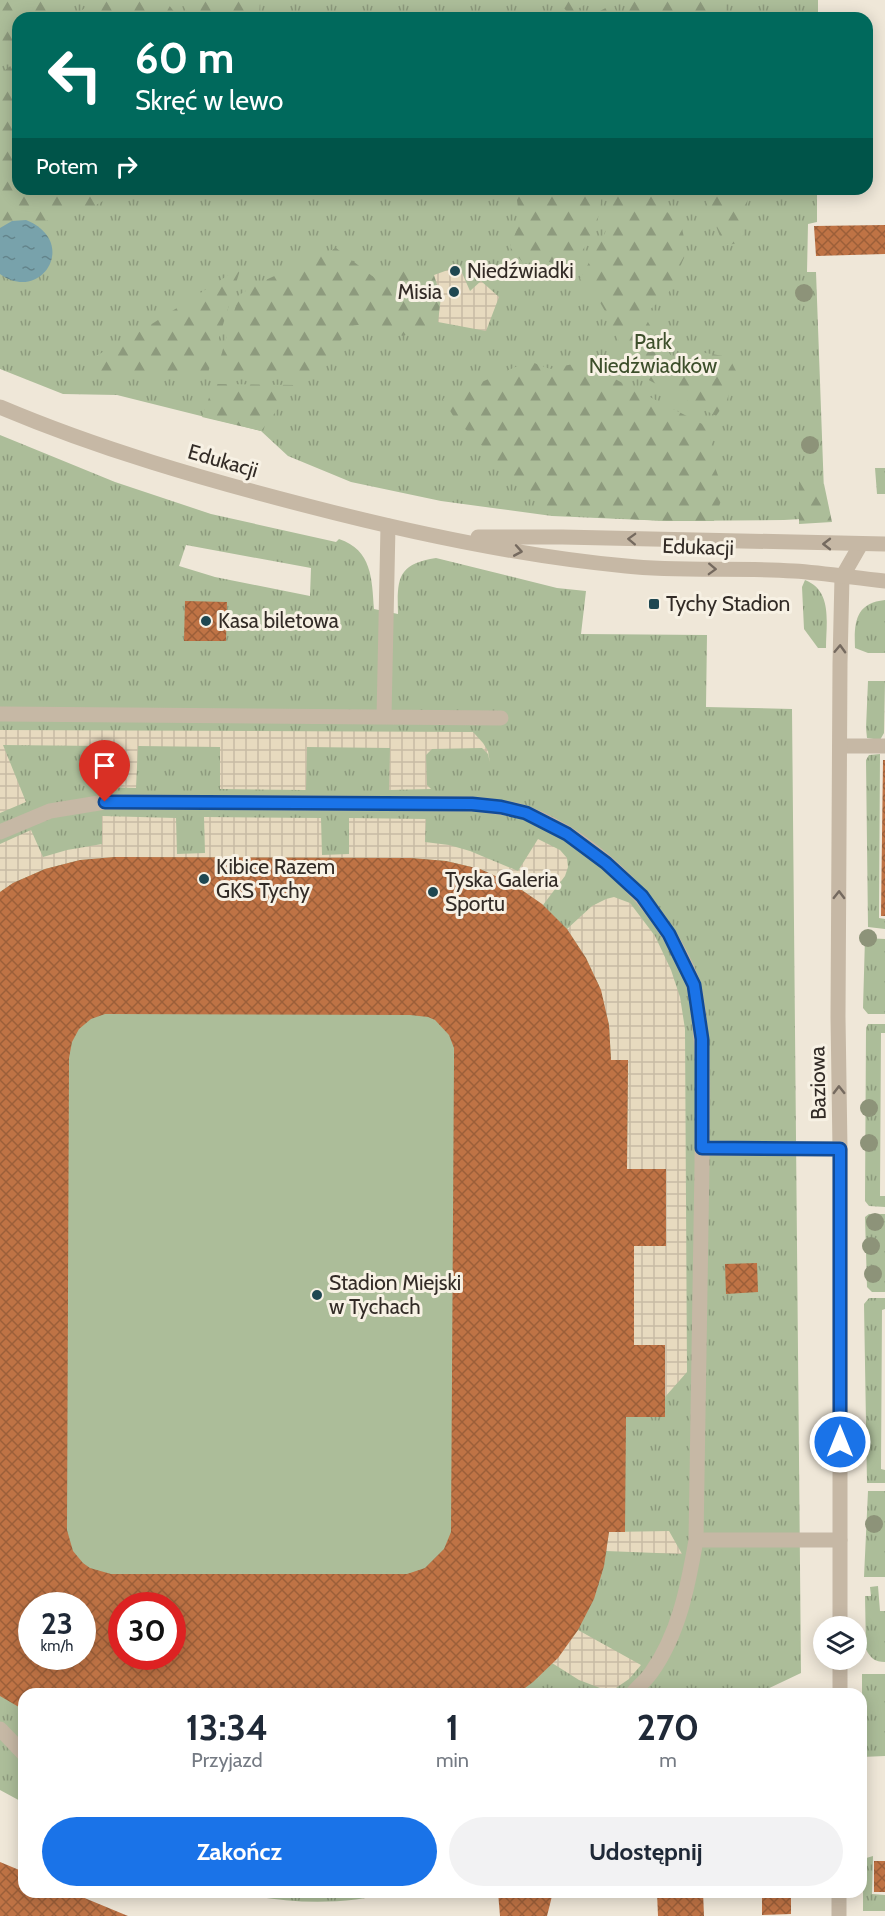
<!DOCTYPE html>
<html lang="pl">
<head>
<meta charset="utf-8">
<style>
	:root { --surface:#fff; --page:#f2f2f3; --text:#1f2937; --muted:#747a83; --accent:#1a73e8 }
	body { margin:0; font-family:Cabin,sans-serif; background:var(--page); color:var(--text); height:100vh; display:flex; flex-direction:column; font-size:22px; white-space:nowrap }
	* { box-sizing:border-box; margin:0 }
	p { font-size:20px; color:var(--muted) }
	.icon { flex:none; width:33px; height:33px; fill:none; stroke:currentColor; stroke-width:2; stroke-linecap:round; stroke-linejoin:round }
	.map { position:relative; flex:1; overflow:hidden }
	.side { position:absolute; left:18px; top:1688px; width:849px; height:210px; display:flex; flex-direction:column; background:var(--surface); border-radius:18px; box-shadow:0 3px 15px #0003 }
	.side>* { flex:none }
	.top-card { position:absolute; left:12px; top:12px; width:861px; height:183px; border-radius:18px; box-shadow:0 3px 15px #0003; background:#00695c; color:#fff; overflow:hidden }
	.controls { position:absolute; left:813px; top:1616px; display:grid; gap:12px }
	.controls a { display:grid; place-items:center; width:54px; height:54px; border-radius:50%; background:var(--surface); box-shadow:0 3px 15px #0003; font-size:30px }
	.speed { position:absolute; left:18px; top:1592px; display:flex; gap:12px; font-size:30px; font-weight:700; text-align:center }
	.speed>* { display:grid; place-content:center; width:78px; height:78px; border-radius:50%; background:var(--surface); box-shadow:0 3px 15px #0003; line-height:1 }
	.speed small { font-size:15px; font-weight:400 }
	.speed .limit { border:9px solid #d22; background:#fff; color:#111 }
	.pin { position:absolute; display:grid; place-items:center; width:51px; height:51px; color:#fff; margin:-62px -26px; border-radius:50% 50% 50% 0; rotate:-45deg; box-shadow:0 0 6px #0007 }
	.pin .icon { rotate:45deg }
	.me { position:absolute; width:66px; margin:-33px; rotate:0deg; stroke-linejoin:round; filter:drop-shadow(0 0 4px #0008) }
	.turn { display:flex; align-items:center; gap:21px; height:126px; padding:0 24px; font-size:27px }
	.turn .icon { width:78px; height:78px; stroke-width:2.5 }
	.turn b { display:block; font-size:42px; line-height:51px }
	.then { display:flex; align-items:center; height:57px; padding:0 24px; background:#0003; gap:12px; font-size:22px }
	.eta { display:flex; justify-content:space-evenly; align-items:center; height:102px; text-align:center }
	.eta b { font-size:36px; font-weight:800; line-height:42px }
	.button { display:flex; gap:12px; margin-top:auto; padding:12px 24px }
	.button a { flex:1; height:69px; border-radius:36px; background:var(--accent); color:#fff; font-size:24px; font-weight:800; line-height:69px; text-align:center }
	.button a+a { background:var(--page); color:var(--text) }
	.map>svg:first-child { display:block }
	.grass { fill:url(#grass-tufts); fill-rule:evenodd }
	.forest { fill:url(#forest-firs) }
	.pitch { fill:#acbd99; fill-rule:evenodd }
	.plaza { fill:url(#plaza-grid) }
	.water { fill:url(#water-ripples) }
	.building { fill:url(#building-cross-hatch); fill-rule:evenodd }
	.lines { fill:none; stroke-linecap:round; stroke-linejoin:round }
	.service { stroke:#c6b8a5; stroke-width:15 }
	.minor { stroke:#c6b8a5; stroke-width:15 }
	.tertiary { stroke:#c6b8a5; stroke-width:15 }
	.tree { fill:#8d9379 }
	.oneway { stroke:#756a5f }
	.route-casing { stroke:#114b97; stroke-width:15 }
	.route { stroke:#1a73e8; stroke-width:10 }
	.poi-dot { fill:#1e4751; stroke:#f7f1e4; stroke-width:2 }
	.labels { text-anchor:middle; stroke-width:6; stroke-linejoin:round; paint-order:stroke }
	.poi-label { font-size:21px; fill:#322b26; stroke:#f7f1e4; text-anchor:start }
	.park-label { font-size:21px; fill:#3d4f2b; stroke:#f7f1e4 }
	.street-label { font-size:21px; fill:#322b26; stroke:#f7f1e4 }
</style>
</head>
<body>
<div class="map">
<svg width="885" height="1916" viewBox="0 0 885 1916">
	<defs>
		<pattern id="grass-tufts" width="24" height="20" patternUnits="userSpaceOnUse" patternTransform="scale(1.5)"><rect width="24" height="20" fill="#acbd99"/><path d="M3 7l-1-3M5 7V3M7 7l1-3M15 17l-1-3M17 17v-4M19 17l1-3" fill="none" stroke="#8d9a7d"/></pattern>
		<pattern id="forest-firs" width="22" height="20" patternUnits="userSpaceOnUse" patternTransform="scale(1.5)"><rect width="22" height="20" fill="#acbd99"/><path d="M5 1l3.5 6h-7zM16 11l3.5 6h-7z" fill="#8d9a7d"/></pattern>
		<pattern id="plaza-grid" width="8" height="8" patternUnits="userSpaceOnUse" patternTransform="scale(1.5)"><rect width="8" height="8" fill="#e7dabf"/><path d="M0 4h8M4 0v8" fill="none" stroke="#c7bba4"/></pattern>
		<pattern id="water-ripples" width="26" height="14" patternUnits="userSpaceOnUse" patternTransform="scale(1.5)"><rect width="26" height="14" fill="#78a2ab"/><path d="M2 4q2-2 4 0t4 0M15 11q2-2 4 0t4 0" fill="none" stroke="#63848b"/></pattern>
		<pattern id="building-cross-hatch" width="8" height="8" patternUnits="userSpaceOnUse" patternTransform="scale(1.5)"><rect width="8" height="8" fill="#bf7345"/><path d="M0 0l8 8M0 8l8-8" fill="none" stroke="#9c5f39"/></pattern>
	</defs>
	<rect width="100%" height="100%" fill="#efe7d8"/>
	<path class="grass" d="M0,0H818V18H18V189H817V222L808,224L807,272H816L824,492L802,519L784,520L667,521L552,516L441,501L351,482L288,456L261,431L117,395L63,394L0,369Z
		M0,435L115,482L211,514L336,542L339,539C372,550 372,579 374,609L398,614C397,579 397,564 436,558L557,588L586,591L581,634L707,635L706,707L792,709L801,1673L757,1694H24V1803L0,1790ZM186,545L311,568L310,596L215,577L179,566ZM32,1605H82V1656H32ZM122,1605H172V1656H122Z
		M875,468H885V494H877Z
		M805,580C833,591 826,623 826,648H818L804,629L802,587Z
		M885,600V653H868L855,648C854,623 855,603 885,600Z
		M868,681H885L884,733L880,740L867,738L866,728Z
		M880,754L879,918L885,919V929L868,927L866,760L869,755Z
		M865,938L885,939V1014H868L863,1008Z
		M868,1024H885V1033H881L880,1196H885V1207L869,1206L865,1201L866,1028Z
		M869,1214H885V1292H872L867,1287L865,1217Z
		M869,1298H885V1309L882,1310L881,1469L885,1470V1483H867L864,1304Z
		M868,1491H885V1577H864Z
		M878,1586L880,1611H885V1662C875,1662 870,1658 866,1649L865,1596H871L870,1587Z
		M862,1674H885V1756L862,1757Z
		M873,1856L872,1894L885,1895V1911H863V1859Z
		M235,1892H394C342,1906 287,1904 235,1892Z"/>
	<path class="forest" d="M0,0H57L63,12L56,18H18V49L0,64Z
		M95,0H165L179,18H72Z
		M179,0H260L259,18H192Z
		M557,0H593L569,14Z
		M622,0H723L728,18H631Z
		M613,4L619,18H587Z
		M18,60V189H120L119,192L94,206L60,213L39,225C23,219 14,220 0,228V74Z
		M519,189H603L596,230L568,272L544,259L524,264L510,247L520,221L516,194Z
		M617,189H654L659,205L681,224L687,251L669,292L644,315L656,336L676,362L700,352L729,357L736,371L727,400L716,416L630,370C617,337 607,303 580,279L605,233Z
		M701,189H749L742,242L724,246Z
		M336,248L376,279L395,268L434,275L441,297L438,322L403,336L371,323L351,326L326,361L307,375L215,376L239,295L259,283Z
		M241,267L207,376L89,372L85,362L144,329Z
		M529,361L550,369L582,362L710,428L712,459L724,492L714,521H667L552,515L455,419L443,399Z
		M214,384L296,385L261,431L202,417Z
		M799,473L824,484L832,522L799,524Z"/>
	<path class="pitch" d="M115,857L411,858C446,861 482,865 512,884C522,890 531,900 541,908C549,914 558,921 565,928C599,962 608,1014 611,1060H628L627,1169H666V1246H635L634,1345H665V1417H626L625,1532H609L558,1658L533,1682L517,1693L24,1694V1710L0,1696V892C36,868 72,860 115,857ZM32,1605H82V1656H32ZM122,1605H172V1656H122Z"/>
	<path class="plaza" d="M459,266L470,291L481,281L499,297L486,331L438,322L441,297L434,275Z
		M0,730L473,732L483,743L488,751L490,763L488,754L482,748L432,749L426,755L427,785L431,789L389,790L390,748L307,747L306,790L220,789V747L138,746L136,788L102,787L101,746L3,745L26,802L0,813Z
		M102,816L176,818L177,854L205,853L204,817L321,818L322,855L349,854V818L426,819L425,842L449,845L470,851L518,871L538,839L560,850L567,858L568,867L565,876L543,905L513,884L480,869L446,861L411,858L115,857L80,860L45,869L13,883L0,892V844L31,830L43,857L67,850L102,844Z
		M614,897L630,903L655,936L671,970L680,997L685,1029L687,1372L665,1397V1345H634V1246H666V1170L627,1169L628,1060H611L609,1025L600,988L586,958L567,929L592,906L606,899Z
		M669,1531L682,1554L606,1551L609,1532Z
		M578,1630L641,1665L629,1679L616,1688H600L579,1680L552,1663Z"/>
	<path class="water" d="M26,220C80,242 41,304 0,274V228L12,221Z"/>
	<path class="building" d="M885,225V254L816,256L814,226Z
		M185,601L227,602L226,641H184Z
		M883,760H885V916H881Z
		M115,857L411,858L446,861L480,869L513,884L542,904L567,929L586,958L601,990L609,1025L611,1060H628L627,1169H666V1246H634V1345H665V1417H626L625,1532H609L604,1566L594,1599L578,1630L558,1658L533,1682L517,1694H24V1710L0,1696V892L13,883L45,869L80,860ZM105,1014L410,1015L428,1017L435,1020L449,1035L454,1048V1059L451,1532L444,1549L425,1568L407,1574H111L90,1568L83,1563L73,1551L67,1530L69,1058L72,1042L79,1029L91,1019ZM32,1605H82V1656H32ZM122,1605H172V1656H122Z
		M757,1263L758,1292L726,1294L725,1264Z
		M874,1861H885V1892H874Z
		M0,1862L24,1872V1892H70L128,1916H0Z
		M498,1892H553L547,1916H500Z
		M657,1892H703L704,1916H658Z
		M762,1892H791V1914L762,1915Z"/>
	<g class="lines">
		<path class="service" d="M0,714L501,718
			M384,717L388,526
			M840,746H885
			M0,832L50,811L105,802L472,804C490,806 509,807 526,813C599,841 666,911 693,983C696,991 696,1001 698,1010C705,1060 702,1113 702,1164C700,1289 698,1415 696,1540C688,1586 679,1634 651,1673C646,1680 638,1687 632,1694
			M702,1148L840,1149
			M696,1540H840
			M0,1729L24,1754"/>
		<path class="minor" d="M840,1626V1149L838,1017L840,663L842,577L861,544
			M840,1694V1659
			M839,1892V1916"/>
		<path class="tertiary" d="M0,407C99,449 203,479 308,506C412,533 518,556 626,566C682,572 738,567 794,571C825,573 855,578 885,581
			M478,537H562L885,544"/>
	</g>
	<g class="tree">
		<circle cx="804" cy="293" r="9"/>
		<circle cx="810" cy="445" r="9"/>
		<circle cx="868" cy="938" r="9"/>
		<circle cx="869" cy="1108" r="9"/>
		<circle cx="869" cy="1143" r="9"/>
		<circle cx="875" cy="1222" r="9"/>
		<circle cx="871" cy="1246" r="9"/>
		<circle cx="873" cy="1274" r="9"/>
		<circle cx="874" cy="1524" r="9"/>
	</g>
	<defs><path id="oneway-chevron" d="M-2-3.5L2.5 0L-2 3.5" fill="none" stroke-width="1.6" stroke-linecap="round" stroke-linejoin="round" transform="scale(1.5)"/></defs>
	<g class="oneway">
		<use href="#oneway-chevron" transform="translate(632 539) rotate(-178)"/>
		<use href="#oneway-chevron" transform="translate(827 544) rotate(-180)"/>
		<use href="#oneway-chevron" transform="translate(518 551) rotate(10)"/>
		<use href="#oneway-chevron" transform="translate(712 569) rotate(2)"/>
		<use href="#oneway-chevron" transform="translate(840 649) rotate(-88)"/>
		<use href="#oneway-chevron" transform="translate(839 895) rotate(-89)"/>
		<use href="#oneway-chevron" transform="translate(839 1090) rotate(-91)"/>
	</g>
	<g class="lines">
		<defs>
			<path id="route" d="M105,802L472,804L501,807L526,813L567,834L606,863L642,896L669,934L694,985L702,1039V1148L840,1149V1442"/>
		</defs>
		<use href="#route" class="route-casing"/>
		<use href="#route" class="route"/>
	</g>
	<g class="poi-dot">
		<circle cx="455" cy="271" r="6"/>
		<circle cx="454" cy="292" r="6"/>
		<rect x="648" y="598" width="12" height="12" rx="3"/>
		<circle cx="206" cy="621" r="6"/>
		<circle cx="204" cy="879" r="6"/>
		<circle cx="433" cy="892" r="6"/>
		<circle cx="317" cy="1295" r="6"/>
	</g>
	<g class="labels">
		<g class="poi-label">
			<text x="467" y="278">Niedźwiadki</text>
			<text x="442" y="299" text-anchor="end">Misia</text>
			<text x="666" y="611">Tychy Stadion</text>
			<text x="218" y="628">Kasa biletowa</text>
			<text x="216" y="874">Kibice Razem<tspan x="216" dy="24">GKS Tychy</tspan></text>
			<text x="445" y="887">Tyska Galeria<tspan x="445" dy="24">Sportu</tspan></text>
			<text x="329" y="1290">Stadion Miejski<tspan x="329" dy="24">w Tychach</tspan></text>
		</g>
		<g class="park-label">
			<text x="653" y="349">Park<tspan x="653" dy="24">Niedźwiadków</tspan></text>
		</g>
		<g class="street-label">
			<text transform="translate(223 461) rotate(16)" y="7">Edukacji</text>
			<text transform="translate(698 547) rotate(2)" y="7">Edukacji</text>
			<text transform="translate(818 1083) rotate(-91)" y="7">Baziowa</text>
		</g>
	</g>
</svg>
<div class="controls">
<a><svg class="icon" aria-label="layers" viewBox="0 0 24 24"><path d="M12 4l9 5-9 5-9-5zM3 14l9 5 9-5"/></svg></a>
</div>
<div class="speed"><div>23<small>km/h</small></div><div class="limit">30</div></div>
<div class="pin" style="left:105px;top:802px;background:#d93025"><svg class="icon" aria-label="arrive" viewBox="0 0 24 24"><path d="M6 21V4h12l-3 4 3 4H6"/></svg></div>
<svg class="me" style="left:840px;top:1442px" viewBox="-20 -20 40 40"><circle r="17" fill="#1a73e8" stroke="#fff" stroke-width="3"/><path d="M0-11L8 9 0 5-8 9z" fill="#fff"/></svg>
<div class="top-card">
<div class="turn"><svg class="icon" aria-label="left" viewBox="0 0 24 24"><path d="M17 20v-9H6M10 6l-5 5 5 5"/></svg><div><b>60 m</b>Skręć w lewo</div></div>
<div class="then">Potem<svg class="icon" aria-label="right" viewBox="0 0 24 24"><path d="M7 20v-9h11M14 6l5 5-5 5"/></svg></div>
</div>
<section class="side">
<div class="eta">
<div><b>13:34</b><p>Przyjazd</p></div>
<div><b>1</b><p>min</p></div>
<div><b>270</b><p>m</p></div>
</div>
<div class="button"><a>Zakończ</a><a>Udostępnij</a></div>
</section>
</div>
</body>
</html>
